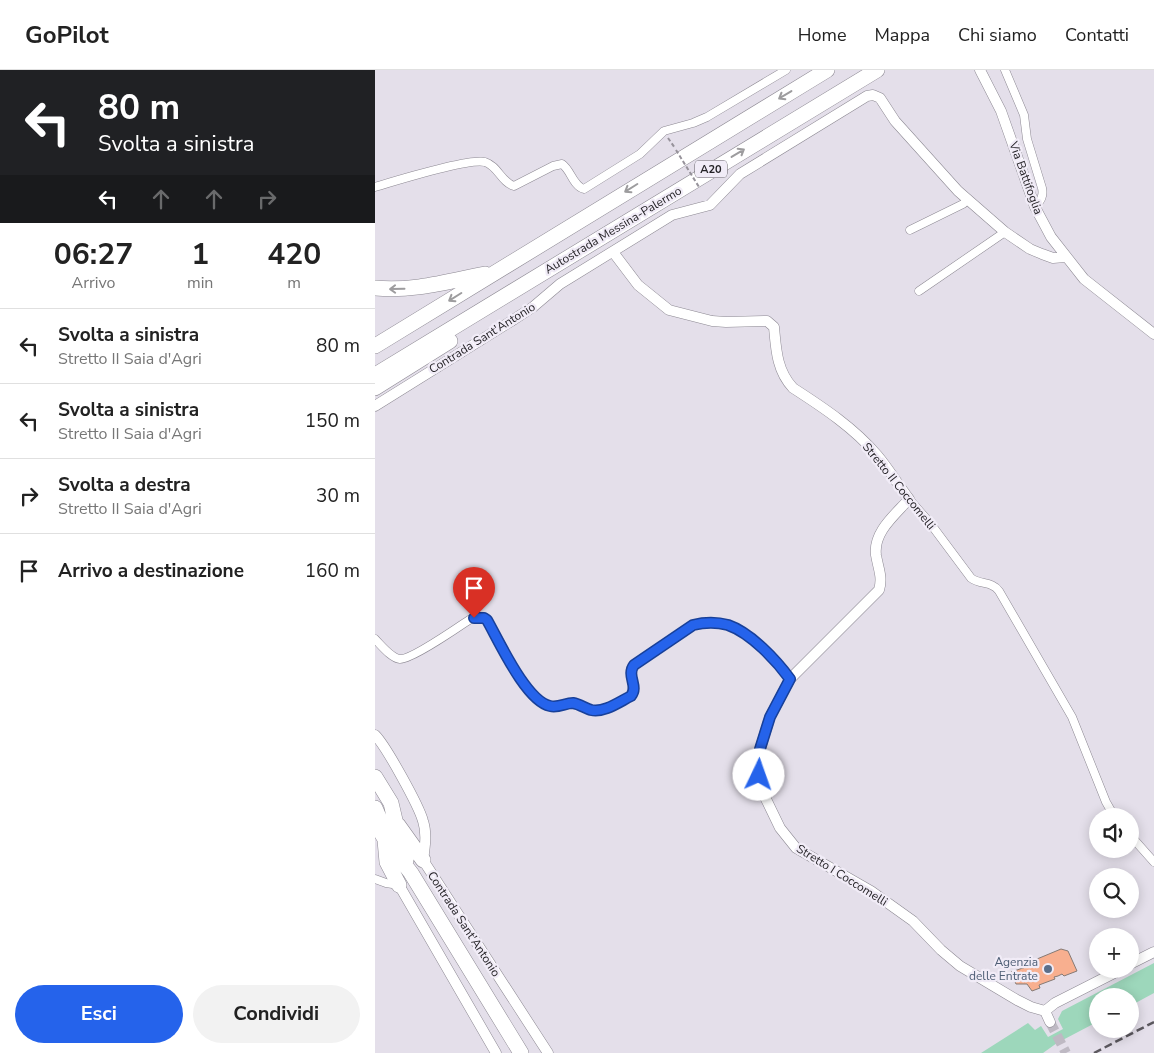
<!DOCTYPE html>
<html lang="it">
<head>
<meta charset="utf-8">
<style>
	:root { --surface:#fff; --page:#f2f2f2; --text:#222; --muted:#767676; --line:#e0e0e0; --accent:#2563eb }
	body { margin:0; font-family:"Nunito Sans",sans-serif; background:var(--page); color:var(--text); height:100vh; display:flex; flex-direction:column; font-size:19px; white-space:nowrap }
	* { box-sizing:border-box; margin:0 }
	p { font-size:16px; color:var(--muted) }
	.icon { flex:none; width:28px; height:28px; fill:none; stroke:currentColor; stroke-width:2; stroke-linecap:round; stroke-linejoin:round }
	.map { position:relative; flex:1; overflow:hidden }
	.sheet { display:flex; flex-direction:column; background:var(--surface); width:375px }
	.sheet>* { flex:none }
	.guide { background:#202124; color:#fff; overflow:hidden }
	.buttons { position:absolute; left:714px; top:738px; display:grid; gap:10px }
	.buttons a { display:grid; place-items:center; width:50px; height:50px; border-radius:50%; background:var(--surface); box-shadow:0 2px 12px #0003; font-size:25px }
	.pin { position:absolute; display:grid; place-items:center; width:42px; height:42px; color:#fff; margin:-51px -21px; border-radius:50% 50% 50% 0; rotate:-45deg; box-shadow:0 0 5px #0007 }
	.pin .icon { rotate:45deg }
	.me { position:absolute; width:55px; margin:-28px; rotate:3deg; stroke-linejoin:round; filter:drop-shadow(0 0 4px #0008) }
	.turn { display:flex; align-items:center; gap:18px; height:105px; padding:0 15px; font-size:22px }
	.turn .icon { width:65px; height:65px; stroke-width:2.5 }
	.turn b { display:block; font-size:35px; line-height:42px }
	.lanes { display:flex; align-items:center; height:48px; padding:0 15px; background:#0003; justify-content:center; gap:25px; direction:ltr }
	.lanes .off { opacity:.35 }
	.eta { display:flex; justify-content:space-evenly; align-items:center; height:85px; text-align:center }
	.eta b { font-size:30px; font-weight:700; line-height:35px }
	.action { display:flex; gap:10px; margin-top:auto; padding:10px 15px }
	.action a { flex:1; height:58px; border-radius:30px; background:var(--accent); color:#fff; font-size:20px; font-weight:700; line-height:58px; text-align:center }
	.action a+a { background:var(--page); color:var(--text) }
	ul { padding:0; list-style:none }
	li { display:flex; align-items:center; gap:15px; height:75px; padding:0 15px; border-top:1px solid var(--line) }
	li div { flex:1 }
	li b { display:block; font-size:19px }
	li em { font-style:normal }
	header { display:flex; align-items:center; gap:30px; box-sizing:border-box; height:70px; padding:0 25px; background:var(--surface); border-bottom:1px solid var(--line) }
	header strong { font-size:24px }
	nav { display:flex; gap:28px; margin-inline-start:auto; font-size:18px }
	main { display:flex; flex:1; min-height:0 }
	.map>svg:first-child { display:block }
	.green { fill:#9dd7bb }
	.building { fill:#f8af8f; stroke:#857a75 }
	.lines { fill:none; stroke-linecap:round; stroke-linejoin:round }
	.tertiary-tunnel { stroke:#beb9c3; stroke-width:10; stroke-dasharray:10 5; stroke-linecap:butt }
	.minor-casing { stroke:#8c8892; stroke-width:9 }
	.tertiary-casing { stroke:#8c8892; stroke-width:11 }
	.motorway-casing { stroke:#8c8892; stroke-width:16 }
	.path { stroke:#96929a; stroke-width:2; stroke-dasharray:4 2.5; stroke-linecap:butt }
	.minor { stroke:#fff; stroke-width:8 }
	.tertiary { stroke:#fff; stroke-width:10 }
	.motorway { stroke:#fff; stroke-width:15 }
	.rail { stroke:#5b585e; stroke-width:2.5; stroke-dasharray:8 4; stroke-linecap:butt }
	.path-bridge { stroke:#96929a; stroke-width:2; stroke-dasharray:4 2.5; stroke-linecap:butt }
	.oneway { stroke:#9d9c9e }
	.route-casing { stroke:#184099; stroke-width:12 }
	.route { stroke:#2563eb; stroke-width:9 }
	.service-dot { fill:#5c6f8a; stroke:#f1ecf7; stroke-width:2 }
	.labels { text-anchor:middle; stroke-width:4.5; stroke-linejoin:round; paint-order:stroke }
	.shield { fill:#f1ecf7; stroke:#625f65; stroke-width:1 }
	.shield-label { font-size:11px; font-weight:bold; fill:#252327 }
	.street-label { font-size:12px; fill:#252327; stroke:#f1ecf7 }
	.service-label { font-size:12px; fill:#4e5e75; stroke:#f1ecf7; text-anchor:end }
</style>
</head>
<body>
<header>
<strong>GoPilot</strong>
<nav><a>Home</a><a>Mappa</a><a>Chi siamo</a><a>Contatti</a></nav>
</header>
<main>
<section class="sheet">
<div class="guide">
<div class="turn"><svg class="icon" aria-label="left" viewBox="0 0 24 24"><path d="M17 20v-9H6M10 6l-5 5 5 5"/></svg><div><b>80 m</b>Svolta a sinistra</div></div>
<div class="lanes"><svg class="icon" aria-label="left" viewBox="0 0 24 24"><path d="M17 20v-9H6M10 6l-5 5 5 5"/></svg><svg class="icon off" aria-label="ahead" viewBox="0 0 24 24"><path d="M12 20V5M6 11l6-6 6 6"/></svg><svg class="icon off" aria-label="ahead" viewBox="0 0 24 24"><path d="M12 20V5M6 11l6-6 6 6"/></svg><svg class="icon off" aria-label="right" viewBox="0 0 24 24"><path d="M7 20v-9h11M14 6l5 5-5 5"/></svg></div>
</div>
<div class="eta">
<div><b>06:27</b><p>Arrivo</p></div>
<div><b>1</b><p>min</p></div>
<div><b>420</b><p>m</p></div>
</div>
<ul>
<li><svg class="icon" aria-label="left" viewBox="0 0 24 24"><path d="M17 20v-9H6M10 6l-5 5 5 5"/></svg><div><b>Svolta a sinistra</b><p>Stretto II Saia d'Agri</p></div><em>80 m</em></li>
<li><svg class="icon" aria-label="left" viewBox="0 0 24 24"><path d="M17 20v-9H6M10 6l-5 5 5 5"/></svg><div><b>Svolta a sinistra</b><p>Stretto II Saia d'Agri</p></div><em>150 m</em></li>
<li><svg class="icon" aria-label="right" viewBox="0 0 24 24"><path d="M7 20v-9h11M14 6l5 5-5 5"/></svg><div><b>Svolta a destra</b><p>Stretto II Saia d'Agri</p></div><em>30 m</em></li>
<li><svg class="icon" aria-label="arrive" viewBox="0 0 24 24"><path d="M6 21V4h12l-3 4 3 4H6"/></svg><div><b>Arrivo a destinazione</b></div><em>160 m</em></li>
</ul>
<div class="action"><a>Esci</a><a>Condividi</a></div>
</section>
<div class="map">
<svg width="779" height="983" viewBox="0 0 779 983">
	<rect width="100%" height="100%" fill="#e4dfea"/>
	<path class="green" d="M779,893V923L755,936V926H722V952L682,973L668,983H606L653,953L660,960L666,956L673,967L688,959L683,949L687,941Z"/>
	<path class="building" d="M686,879L693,881L702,901L689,906L687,904L683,906L679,907L680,909L664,915L665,918L657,921L652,914H641L636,902L651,897L650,894Z"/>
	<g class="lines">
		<path class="tertiary-tunnel" d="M675,952L691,983"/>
		<defs>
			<path id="minor" d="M630,0L649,45L652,69L667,118C669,127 665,131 660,137
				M0,117C20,111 94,88 110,92C123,96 126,112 139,116L178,96L187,94C196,100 198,116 209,119L265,84L289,61L318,53L332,47L411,0
				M535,160L588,134L593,129
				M544,221L630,162
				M534,429L555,453L596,508C605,515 617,511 624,521L697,647L731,732L739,746
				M0,569C6,575 16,588 25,589C36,590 82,558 94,550L99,548H109C129,568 145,630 175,636C184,638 190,633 198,633C204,634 210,639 216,640C229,643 244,632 255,626L259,622L256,598L265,590L319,555C330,552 342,552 353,555C376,563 401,590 415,609
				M755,765L779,792
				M0,809L11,813L24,815"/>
			<path id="tertiary" d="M605,0L626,41L660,137L676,167L709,209L779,264
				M238,182L263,215L294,240L337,251L351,252L392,251L399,257C401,280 402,301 418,318C449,338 479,358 502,385C514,399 523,415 534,429C520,445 498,462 501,485C503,498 508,507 504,520L415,609L395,647L385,679L384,705L389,725L405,758L421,778L496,821L538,851L566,880L585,896L642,930L656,937L670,941L675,952
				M0,336L138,250L158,237L185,214L297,145L335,135L365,104L492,26L498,25L505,28L520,51L583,121L630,162L655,179L667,184L678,188L690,187
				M0,665C11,676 44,736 48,751C52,763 50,777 48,790L173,983
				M24,815L121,983
				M755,894L779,882
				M670,941L680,933L747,899"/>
			<path id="motorway" d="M0,218C37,222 74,211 110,204
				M0,276L452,0
				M0,305L502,0
				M0,318L75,271
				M0,707L16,733L27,780L31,790
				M0,738L9,759L12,792L24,815
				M0,753L10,769L36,803L146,983
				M23,755L48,790"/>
		</defs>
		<use href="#minor" class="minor-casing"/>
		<use href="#tertiary" class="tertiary-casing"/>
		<use href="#motorway" class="motorway-casing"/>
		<path class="path" d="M293,68L300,78"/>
		<use href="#minor" class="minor"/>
		<use href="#tertiary" class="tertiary"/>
		<use href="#motorway" class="motorway"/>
		<path class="rail" d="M719,983L779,952"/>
		<path class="path-bridge" d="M301,80L324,117"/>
	</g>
	<defs><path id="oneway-shaft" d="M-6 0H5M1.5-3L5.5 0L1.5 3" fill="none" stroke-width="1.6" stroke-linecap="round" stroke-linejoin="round" transform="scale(1.25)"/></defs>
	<g class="oneway">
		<use href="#oneway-shaft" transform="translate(410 25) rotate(149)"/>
		<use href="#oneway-shaft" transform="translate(363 83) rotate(-31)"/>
		<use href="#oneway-shaft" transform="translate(256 118) rotate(148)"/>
		<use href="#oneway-shaft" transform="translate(22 219) rotate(179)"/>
		<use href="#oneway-shaft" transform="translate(80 227) rotate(148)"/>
	</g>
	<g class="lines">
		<defs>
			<path id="route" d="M99,548H109L112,550C124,571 151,631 175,636C184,638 190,633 198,633C204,634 210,638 216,640C229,643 244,632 256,626C264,616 251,606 259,595L318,555C330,552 342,552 353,555C376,563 401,590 415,609L395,647L385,679L384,705"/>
		</defs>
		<use href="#route" class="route-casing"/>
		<use href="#route" class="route"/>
	</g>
	<circle class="service-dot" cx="673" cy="899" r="5"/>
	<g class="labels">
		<rect class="shield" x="320" y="90.5" width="32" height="17" rx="4"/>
		<g class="shield-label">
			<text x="336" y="103">A20</text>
		</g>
		<g class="street-label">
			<text transform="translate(651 108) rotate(70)" y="4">Via Battifoglia</text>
			<text transform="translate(238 160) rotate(-31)" y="4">Autostrada Messina-Palermo</text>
			<text transform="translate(107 268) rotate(-32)" y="4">Contrada Sant'Antonio</text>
			<text transform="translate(524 416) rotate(51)" y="4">Stretto II Coccomelli</text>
			<text transform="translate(467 805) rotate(32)" y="4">Stretto I Coccomelli</text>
			<text transform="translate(89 854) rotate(57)" y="4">Contrada Sant'Antonio</text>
		</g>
		<g class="service-label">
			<text x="663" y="896">Agenzia<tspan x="663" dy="14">delle Entrate</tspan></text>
		</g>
	</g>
</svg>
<div class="buttons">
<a><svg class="icon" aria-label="sound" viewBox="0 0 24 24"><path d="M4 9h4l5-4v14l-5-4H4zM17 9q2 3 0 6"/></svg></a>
<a><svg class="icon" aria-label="search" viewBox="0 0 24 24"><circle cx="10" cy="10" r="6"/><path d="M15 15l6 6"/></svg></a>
<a>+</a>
<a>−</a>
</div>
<div class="pin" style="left:99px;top:548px;background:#d93025"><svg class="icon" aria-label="arrive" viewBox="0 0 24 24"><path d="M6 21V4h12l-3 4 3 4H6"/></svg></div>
<svg class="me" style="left:384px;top:705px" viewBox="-20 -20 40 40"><circle r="19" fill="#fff"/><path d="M0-13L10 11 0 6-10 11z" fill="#2563eb"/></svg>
</div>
</main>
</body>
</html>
